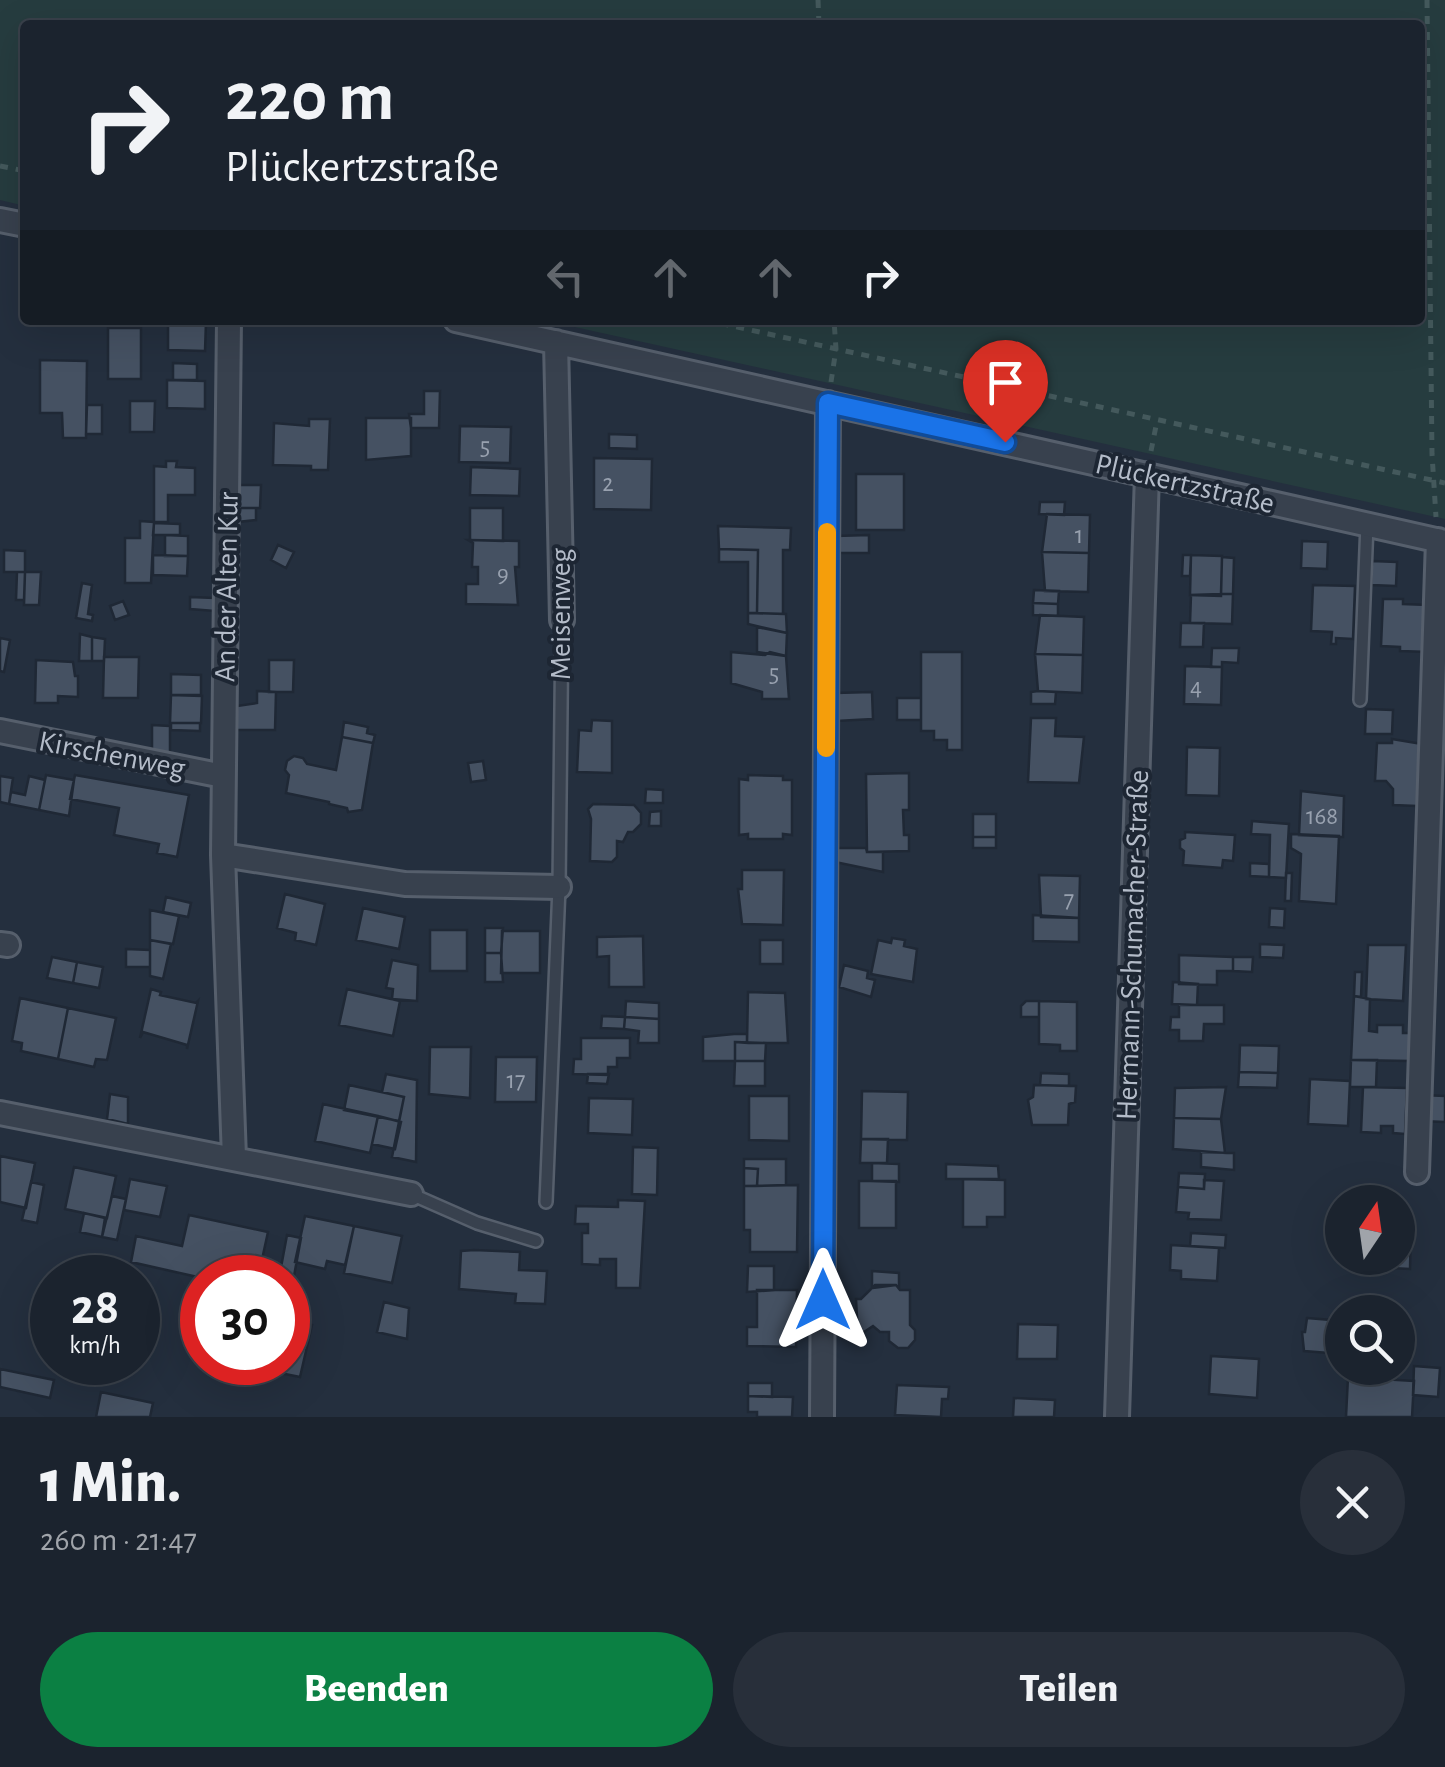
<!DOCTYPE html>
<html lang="de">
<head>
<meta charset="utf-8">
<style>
	:root { --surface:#1b232e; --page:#282f3a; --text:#f1f3f6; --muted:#a0a4aa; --line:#39404a; --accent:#0b8043 }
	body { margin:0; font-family:"Alegreya Sans",sans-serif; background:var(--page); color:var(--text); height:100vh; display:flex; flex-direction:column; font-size:38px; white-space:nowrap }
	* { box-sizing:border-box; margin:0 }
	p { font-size:32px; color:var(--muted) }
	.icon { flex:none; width:55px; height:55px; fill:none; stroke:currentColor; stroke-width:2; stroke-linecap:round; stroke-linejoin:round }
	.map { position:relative; height:1417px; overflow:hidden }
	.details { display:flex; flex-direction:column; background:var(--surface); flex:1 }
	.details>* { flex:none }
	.banner { position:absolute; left:20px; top:20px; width:1405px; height:305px; border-radius:10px; box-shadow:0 10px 40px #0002,0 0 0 2px var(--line); background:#1b232e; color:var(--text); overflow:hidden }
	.needle { width:65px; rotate:13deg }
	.fabs { position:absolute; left:1325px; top:1185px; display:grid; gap:20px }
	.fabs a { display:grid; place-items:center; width:90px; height:90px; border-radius:50%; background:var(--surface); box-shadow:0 10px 40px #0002,0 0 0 2px var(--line); font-size:50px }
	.speed { position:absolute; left:30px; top:1255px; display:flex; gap:20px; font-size:50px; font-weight:700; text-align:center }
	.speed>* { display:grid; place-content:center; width:130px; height:130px; border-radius:50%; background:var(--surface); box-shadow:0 10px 40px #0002,0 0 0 2px var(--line); line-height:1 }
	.speed small { font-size:25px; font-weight:400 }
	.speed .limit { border:15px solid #d22; background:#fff; color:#111 }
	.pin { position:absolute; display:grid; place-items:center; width:85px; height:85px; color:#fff; margin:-102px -42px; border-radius:50% 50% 50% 0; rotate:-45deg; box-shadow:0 0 10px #0007 }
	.pin .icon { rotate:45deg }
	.me { position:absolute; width:110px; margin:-55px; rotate:0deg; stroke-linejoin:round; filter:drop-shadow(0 0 8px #0008) }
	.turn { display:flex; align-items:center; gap:35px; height:210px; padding:0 40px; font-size:45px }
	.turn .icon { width:130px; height:130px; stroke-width:2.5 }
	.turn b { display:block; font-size:70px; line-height:85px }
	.lanes { display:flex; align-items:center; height:95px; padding:0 40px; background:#0003; justify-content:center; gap:50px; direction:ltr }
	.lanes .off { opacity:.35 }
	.round { display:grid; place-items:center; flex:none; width:105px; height:105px; border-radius:52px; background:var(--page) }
	.headline { display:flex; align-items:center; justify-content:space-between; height:170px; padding:0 40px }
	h1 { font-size:60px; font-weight:800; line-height:75px }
	.action { display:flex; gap:20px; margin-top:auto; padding:20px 40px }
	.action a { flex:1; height:115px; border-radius:60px; background:var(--accent); color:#fff; font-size:40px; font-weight:800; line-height:115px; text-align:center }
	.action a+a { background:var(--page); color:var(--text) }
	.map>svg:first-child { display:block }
	.green { fill:#263c3f }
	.building { fill:#455162; stroke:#1f2835; stroke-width:2.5 }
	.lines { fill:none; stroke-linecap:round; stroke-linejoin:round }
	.service-casing { stroke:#565f6c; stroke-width:16 }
	.minor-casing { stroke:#565f6c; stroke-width:28 }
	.path { stroke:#44595c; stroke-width:5; stroke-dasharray:8 8; stroke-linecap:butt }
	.service { stroke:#38414e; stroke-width:11 }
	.minor { stroke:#38414e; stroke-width:22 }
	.route-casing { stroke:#114b97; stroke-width:25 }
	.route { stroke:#1a73e8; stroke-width:18 }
	.slow { stroke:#f59e0b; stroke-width:18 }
	.labels { text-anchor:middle; stroke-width:8; stroke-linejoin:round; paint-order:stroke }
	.number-label { font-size:25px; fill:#98a1af }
	.street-label { font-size:30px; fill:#b4bcc9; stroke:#1d2633 }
</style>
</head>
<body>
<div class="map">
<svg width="1445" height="1417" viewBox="0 0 1445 1417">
	<rect width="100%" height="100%" fill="#242f3e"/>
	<path class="green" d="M0,0H1445V519L543,320H1420V25H25V206L0,200Z"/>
	<path class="building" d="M168,322H206L205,351L168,350Z
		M108,328H141V379H108Z
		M40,360L87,361L86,438H63L62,413H40Z
		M173,363L197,364V380H173Z
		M167,380L205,381V409L167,408Z
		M424,391H440L439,428H411L409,414H424Z
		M130,401H155L154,432H130Z
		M87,405H102V434H86Z
		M366,418H411V456L366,460Z
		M309,419H330L328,470H311V466L273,465L274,423L309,426Z
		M460,426L511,427L510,463L459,462Z
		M609,434L637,435V449L609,448Z
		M594,458L652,459L651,510L594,509Z
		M166,461H177L176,467L195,468V495H168V522H154V466L166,467Z
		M471,467L520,469L519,496L470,495Z
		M856,474H904V530H856Z
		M238,485H261L260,508H237Z
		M1040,502H1065L1064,515L1039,514Z
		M237,508H256V520L237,522Z
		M470,508H503V541L470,540Z
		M1047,514L1090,515L1089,553L1042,552Z
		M140,521L154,522L151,583H125V538H140Z
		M154,523L180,524V535H153Z
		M718,526L791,528L790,550H783V614L757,613L758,550L719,549Z
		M165,535L188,536V556H165Z
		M869,535V553H836V536Z
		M468,540L519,541V567H515L518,605L466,604V584H478V567H472L473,543Z
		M1302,541L1328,542L1327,569L1301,568Z
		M278,545L294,552L286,568L271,560Z
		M719,549L758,550L757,613H748V562H719Z
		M4,550L25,551V572H4Z
		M1042,552L1089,553L1088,592L1045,591Z
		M153,555L188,556L187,576L153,575Z
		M1183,555H1191L1190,576H1182Z
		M1191,555L1222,556L1221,596L1190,595Z
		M1222,557L1234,558L1233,594H1221Z
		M1372,561L1397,562L1396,586L1371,585Z
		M17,572H25L24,600H16Z
		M25,572H41L39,605H24Z
		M82,583L92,585L88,614L93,615L92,621L76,618Z
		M1313,585L1355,586L1353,639L1336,638V644H1331L1332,632L1311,631Z
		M1034,590L1059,591L1058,604L1033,603Z
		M1221,594H1233L1232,624L1190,623L1191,595Z
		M190,597L215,598V611L190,609Z
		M1383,599H1403V604L1429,605V652L1400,651V647L1381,646Z
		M123,601L129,615L115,620L110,606Z
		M1033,603L1058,604V616L1033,615Z
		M748,613L786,614L787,633L748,624Z
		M1040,615L1084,617L1083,655L1035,654Z
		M1181,623H1204L1203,647H1180Z
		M757,627L787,633L786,656L757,652Z
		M80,634L92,637V661H79Z
		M92,637L105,639L104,661H92Z
		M0,638L10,640L4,672L0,671Z
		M1212,648H1239L1238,663L1222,662V667H1211Z
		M731,652L765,655L770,652L786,656L789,699H762V692L731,683Z
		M921,652H962V750H947V740H934V731H921Z
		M1035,654L1083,655L1082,693L1038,691Z
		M104,657H139L138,698H103Z
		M36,660L73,662L75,676H78V697L58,696V703H35Z
		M269,660H294L293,692H269Z
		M1185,666L1222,667L1221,705L1184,704Z
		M171,674L201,675V695H171Z
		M257,691L276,692L275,730H236L237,706L257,703Z
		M1038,691L1056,692L1055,704H1031V692Z
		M872,692L873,719L836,721L835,693Z
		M171,695L202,696L201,723H170Z
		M897,698H921V720H897Z
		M1366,709L1393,710L1392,734H1365Z
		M1031,718H1056L1055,736L1084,737L1079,783L1028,782Z
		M592,720L612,721V773L577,772L579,730L591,731Z
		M344,722L368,727L367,733L375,735L373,743L342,737Z
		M171,723H200V731L171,730Z
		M152,725L170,726V754L152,750Z
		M342,737L373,743L362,810L348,812L347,808L329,804V802L286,793L289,775L285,770L287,761L294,756L303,758L307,764L336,770Z
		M1392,739L1422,744L1417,806L1393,805V789L1386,781H1375L1377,743H1392Z
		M1187,747L1220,748L1219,796L1186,795Z
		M483,761L486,780L471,782L468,763Z
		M909,773V810H903L904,835H909V851L867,852L866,774Z
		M46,775L74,780L69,816L39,810Z
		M75,775L189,795L177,857L157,853L159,844L114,835L119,808L70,799Z
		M748,775L783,776V780H792V835L783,834V839H748V834L739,835V779L748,780Z
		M0,776L13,778L9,804L0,802Z
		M29,776L45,780L39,810L9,804L11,792L25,795Z
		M646,789L663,790V803H645Z
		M1301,791L1344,796L1343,837L1299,835Z
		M593,804L634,805L641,813V824L633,832H628L623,842L617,841V857L612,862L590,861L591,819L588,809Z
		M661,811V826H649L650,812Z
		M973,814H996V837H973Z
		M1252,821L1289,824L1286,878L1269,877L1270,835L1251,834Z
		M1185,832L1235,835L1233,861L1223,860L1222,868L1183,865L1184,851L1180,848V840L1185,838Z
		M1291,834L1339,836L1336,904L1299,901L1301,854L1291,848Z
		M973,837H996V848H973Z
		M835,848H866L867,852H883V872L835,862Z
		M1250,863L1269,864V877L1250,876Z
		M742,870H784L783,925L742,924L738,889H742Z
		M1286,873H1292L1291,901H1285Z
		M1039,875L1080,876L1079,918L1041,917Z
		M285,894L325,904L316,945L295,940L296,933L277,928Z
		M166,897L191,903L188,917L163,912Z
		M363,908L405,917L399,949L356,940Z
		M1270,908L1285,909L1284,928L1269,927Z
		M150,910L179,916L173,944L150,940Z
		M1033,915L1079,918V942L1033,941Z
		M485,928H503L501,953H485Z
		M430,930H467V971H430Z
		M502,931H540V973H501Z
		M643,936L644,987H609V956L597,957V937Z
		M892,938L905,940L904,946L917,949L913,982L871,974L878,940L891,943Z
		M150,940L171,944L163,979L150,976Z
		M760,940H783V964H760Z
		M1260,944L1284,945L1283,958L1260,957Z
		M1368,945H1406L1403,1001L1366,999Z
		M126,949L150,950V967H126Z
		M485,953H501L503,982H485Z
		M1179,955L1233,957V971H1217V985L1179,984Z
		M52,957L77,962L73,983L47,978Z
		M1233,957H1253L1252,972L1233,971Z
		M392,960L418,965L417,1001L392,999L393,989L386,988Z
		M77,962L103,967L99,988L73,983Z
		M844,965L868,971L867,978L875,980L871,997L839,987Z
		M1355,972H1362L1361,997L1354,996Z
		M1173,982L1198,984L1197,1005L1172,1004Z
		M151,989L161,992L160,995L196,1003L198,1001L187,1049V1045L143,1032L140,1038Z
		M347,989L400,1001L393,1036L339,1025Z
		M748,992L785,993L788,1043H747Z
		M1354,996L1370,999L1369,1031L1377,1032V1025H1403V1033H1413L1411,1061L1351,1060Z
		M20,998L68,1008L58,1059L21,1051L22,1043L12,1041Z
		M626,1001L659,1003V1019L625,1017Z
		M1026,1001H1039V1017H1021V1006Z
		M1039,1001L1077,1002V1051H1060V1045L1039,1044Z
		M1179,1005H1224V1024H1204L1203,1041H1179V1030H1170L1171,1017H1179Z
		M68,1008L116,1018L107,1060L96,1059L94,1067L58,1059Z
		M602,1016L625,1017L624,1029L601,1028Z
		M625,1017L659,1019V1043H638L639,1031L624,1029Z
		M734,1034H747V1043L735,1042V1061H703V1037Z
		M581,1038H630V1058H617V1067H608V1075L573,1074L574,1059H581Z
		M735,1042L766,1043L765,1061H735Z
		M1240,1045L1279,1046L1278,1073L1239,1072Z
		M430,1047H471L470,1098L429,1094Z
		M496,1057H537L536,1102H495Z
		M1351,1060H1377L1376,1087H1350Z
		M735,1061H765V1086H734Z
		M1239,1072L1278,1073L1277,1088L1238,1087Z
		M1041,1073L1069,1074V1086L1040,1085Z
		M386,1074L417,1080L416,1162L392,1157L404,1097L382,1092Z
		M588,1074H609L607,1084L587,1083Z
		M1310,1079L1350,1081L1348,1126L1308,1124Z
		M349,1085L404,1097L399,1121L344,1110Z
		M1034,1085L1076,1086L1075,1102L1069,1104L1068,1125H1032L1028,1100L1033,1097Z
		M1226,1087L1221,1119L1174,1118L1175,1088Z
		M1363,1087L1407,1088L1405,1134L1393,1133V1126H1381V1133L1361,1132Z
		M862,1091L908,1092L907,1140L861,1139Z
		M110,1094L128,1097V1124L107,1119Z
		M1422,1095L1445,1096V1122L1421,1121Z
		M749,1096H789V1141L749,1140Z
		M589,1098L633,1099L632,1135L588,1133Z
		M323,1104L378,1116L370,1153L315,1141Z
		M378,1116L401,1122L395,1149L372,1144Z
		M1174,1118L1221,1119L1225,1153L1173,1149Z
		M861,1139H888L887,1163H860Z
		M633,1147L658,1148L657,1195L632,1194Z
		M1201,1152L1234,1153V1170L1201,1167Z
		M0,1156L35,1163L26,1208L0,1202Z
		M744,1159H786V1185L757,1186L758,1169L744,1168Z
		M872,1163L899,1164V1182L872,1181Z
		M946,1164L998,1166L999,1179H946Z
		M74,1167L116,1176L107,1218L65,1209Z
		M744,1168L758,1169L757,1186H744Z
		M1179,1173L1205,1174L1204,1189L1178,1187Z
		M130,1179L167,1186L160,1217L124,1210Z
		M963,1179L1005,1180V1217H987V1227H963Z
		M1204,1180L1224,1181L1221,1220L1188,1219L1189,1213L1176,1212L1178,1187L1204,1189Z
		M859,1181H896V1228H859Z
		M31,1182L44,1185L37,1223L22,1220Z
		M798,1185L797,1252H750V1230H744V1186Z
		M1345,1192L1371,1194L1370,1202H1345Z
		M112,1196L126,1199L117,1240L102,1237Z
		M618,1200L645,1201L640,1288H616V1259H600V1265L582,1264V1233H588V1224H575L576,1206L618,1207Z
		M84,1213L105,1218L102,1237L80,1232Z
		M189,1215L268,1232L258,1278H202L131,1262L136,1236L182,1246Z
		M305,1216L354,1226L345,1265L327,1261L325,1269L295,1262Z
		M1398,1224L1411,1225L1410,1269L1391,1268L1392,1259L1356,1258H1398Z
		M354,1226L402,1236L392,1283L344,1273Z
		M1191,1233L1226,1235L1225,1248L1190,1246Z
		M287,1235L301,1238L292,1287H288V1278H279Z
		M1171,1245L1219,1248L1217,1281L1181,1279V1271L1170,1270Z
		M474,1250L520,1252L519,1270L547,1271L545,1304L515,1303L516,1294L459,1289L461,1251Z
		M748,1266H774V1290L747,1292Z
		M872,1271L899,1273V1288L896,1285L872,1288Z
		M875,1285H896L900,1290H910V1325L915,1330V1340L908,1348H898L889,1341V1332H880L873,1326L858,1336L856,1299H861Z
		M757,1290H797L796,1347L747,1346V1327H757Z
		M384,1302L409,1308L407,1339L377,1332Z
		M1307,1318L1331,1320L1329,1353L1304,1351L1302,1332H1305Z
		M288,1320L312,1325L300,1377L270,1371L272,1362H288Z
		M1018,1324L1058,1325L1057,1359H1017Z
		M1211,1356L1259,1359L1257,1398L1209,1394Z
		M1414,1366L1440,1368L1438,1397L1413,1395Z
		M0,1369L54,1380L50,1398L0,1387Z
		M1348,1377L1414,1381L1412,1417H1346Z
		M748,1383H772V1397L748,1396Z
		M897,1385L949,1387L948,1399H942L941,1417L895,1415Z
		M101,1392L153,1403L150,1417H96Z
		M748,1396L793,1397L792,1417H757V1412H748Z
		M1014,1398L1055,1400L1054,1417H1013Z"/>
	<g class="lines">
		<defs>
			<path id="service" d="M1360,700L1367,524
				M411,1194L477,1223L536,1241
				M546,1202L559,887L562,620"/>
			<path id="minor" d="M0,220L25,225
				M229,320L223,855L234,1158
				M456,320L1445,542
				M556,342L562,620
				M0,731L223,776
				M223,855L405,884L559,887
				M0,944L8,945
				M0,1113L411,1194
				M1417,1172L1438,540
				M822,1417L828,403
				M1117,1417L1147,474"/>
		</defs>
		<use href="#service" class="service-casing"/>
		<use href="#minor" class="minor-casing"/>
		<path class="path" d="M818,0L819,25
			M1427,0L1432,454L1436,517
			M0,166L25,171
			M705,320L1445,483
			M831,382L836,349L834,320
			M1151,451L1157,421"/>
		<use href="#service" class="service"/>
		<use href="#minor" class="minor"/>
	</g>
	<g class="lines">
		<defs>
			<path id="route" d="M823,1300L828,403L1005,442"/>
		</defs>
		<use href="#route" class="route-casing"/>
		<use href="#route" class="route"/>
		<path class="slow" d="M826,748L827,532"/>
	</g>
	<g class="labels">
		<g class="number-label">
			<text x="485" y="454">5</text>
			<text x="608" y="491">2</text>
			<text x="1079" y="543">1</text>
			<text x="503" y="582">9</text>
			<text x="774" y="681">5</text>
			<text x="1196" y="695">4</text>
			<text x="1322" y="824">168</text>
			<text x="1069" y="907">7</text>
			<text x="516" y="1088">17</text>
		</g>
		<g class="street-label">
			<text transform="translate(1185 483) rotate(13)" y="10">Plückertzstraße</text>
			<text transform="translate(226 587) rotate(-89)" y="10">An der Alten Kur</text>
			<text transform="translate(560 614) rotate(-90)" y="10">Meisenweg</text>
			<text transform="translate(112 754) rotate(11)" y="10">Kirschenweg</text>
			<text transform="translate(1132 945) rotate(-88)" y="10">Hermann-Schumacher-Straße</text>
		</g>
	</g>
</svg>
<div class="fabs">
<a><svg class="needle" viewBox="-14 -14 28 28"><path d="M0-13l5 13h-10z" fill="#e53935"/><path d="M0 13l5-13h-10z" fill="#a0a4aa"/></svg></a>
<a><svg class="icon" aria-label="search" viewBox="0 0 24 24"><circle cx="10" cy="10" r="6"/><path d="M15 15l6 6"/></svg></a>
</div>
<div class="speed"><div>28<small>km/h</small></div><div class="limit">30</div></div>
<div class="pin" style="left:1005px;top:442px;background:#d93025"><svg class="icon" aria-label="arrive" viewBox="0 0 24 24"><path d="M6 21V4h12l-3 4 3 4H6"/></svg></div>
<svg class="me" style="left:823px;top:1300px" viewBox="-20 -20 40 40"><path d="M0-17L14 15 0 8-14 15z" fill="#1a73e8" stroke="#fff" stroke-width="4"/></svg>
<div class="banner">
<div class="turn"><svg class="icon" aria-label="right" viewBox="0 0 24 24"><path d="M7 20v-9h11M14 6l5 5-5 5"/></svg><div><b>220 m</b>Plückertzstraße</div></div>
<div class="lanes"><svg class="icon off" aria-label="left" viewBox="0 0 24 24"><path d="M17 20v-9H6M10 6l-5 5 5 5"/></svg><svg class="icon off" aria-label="ahead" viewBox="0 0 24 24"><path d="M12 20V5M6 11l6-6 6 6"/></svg><svg class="icon off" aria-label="ahead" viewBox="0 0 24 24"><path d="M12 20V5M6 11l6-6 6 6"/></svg><svg class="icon" aria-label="right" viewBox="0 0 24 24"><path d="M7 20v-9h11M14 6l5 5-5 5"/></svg></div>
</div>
</div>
<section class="details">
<div class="headline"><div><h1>1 Min.</h1><p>260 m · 21:47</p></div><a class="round"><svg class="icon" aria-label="close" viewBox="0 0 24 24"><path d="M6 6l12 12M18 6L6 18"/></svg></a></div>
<div class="action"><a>Beenden</a><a>Teilen</a></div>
</section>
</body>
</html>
